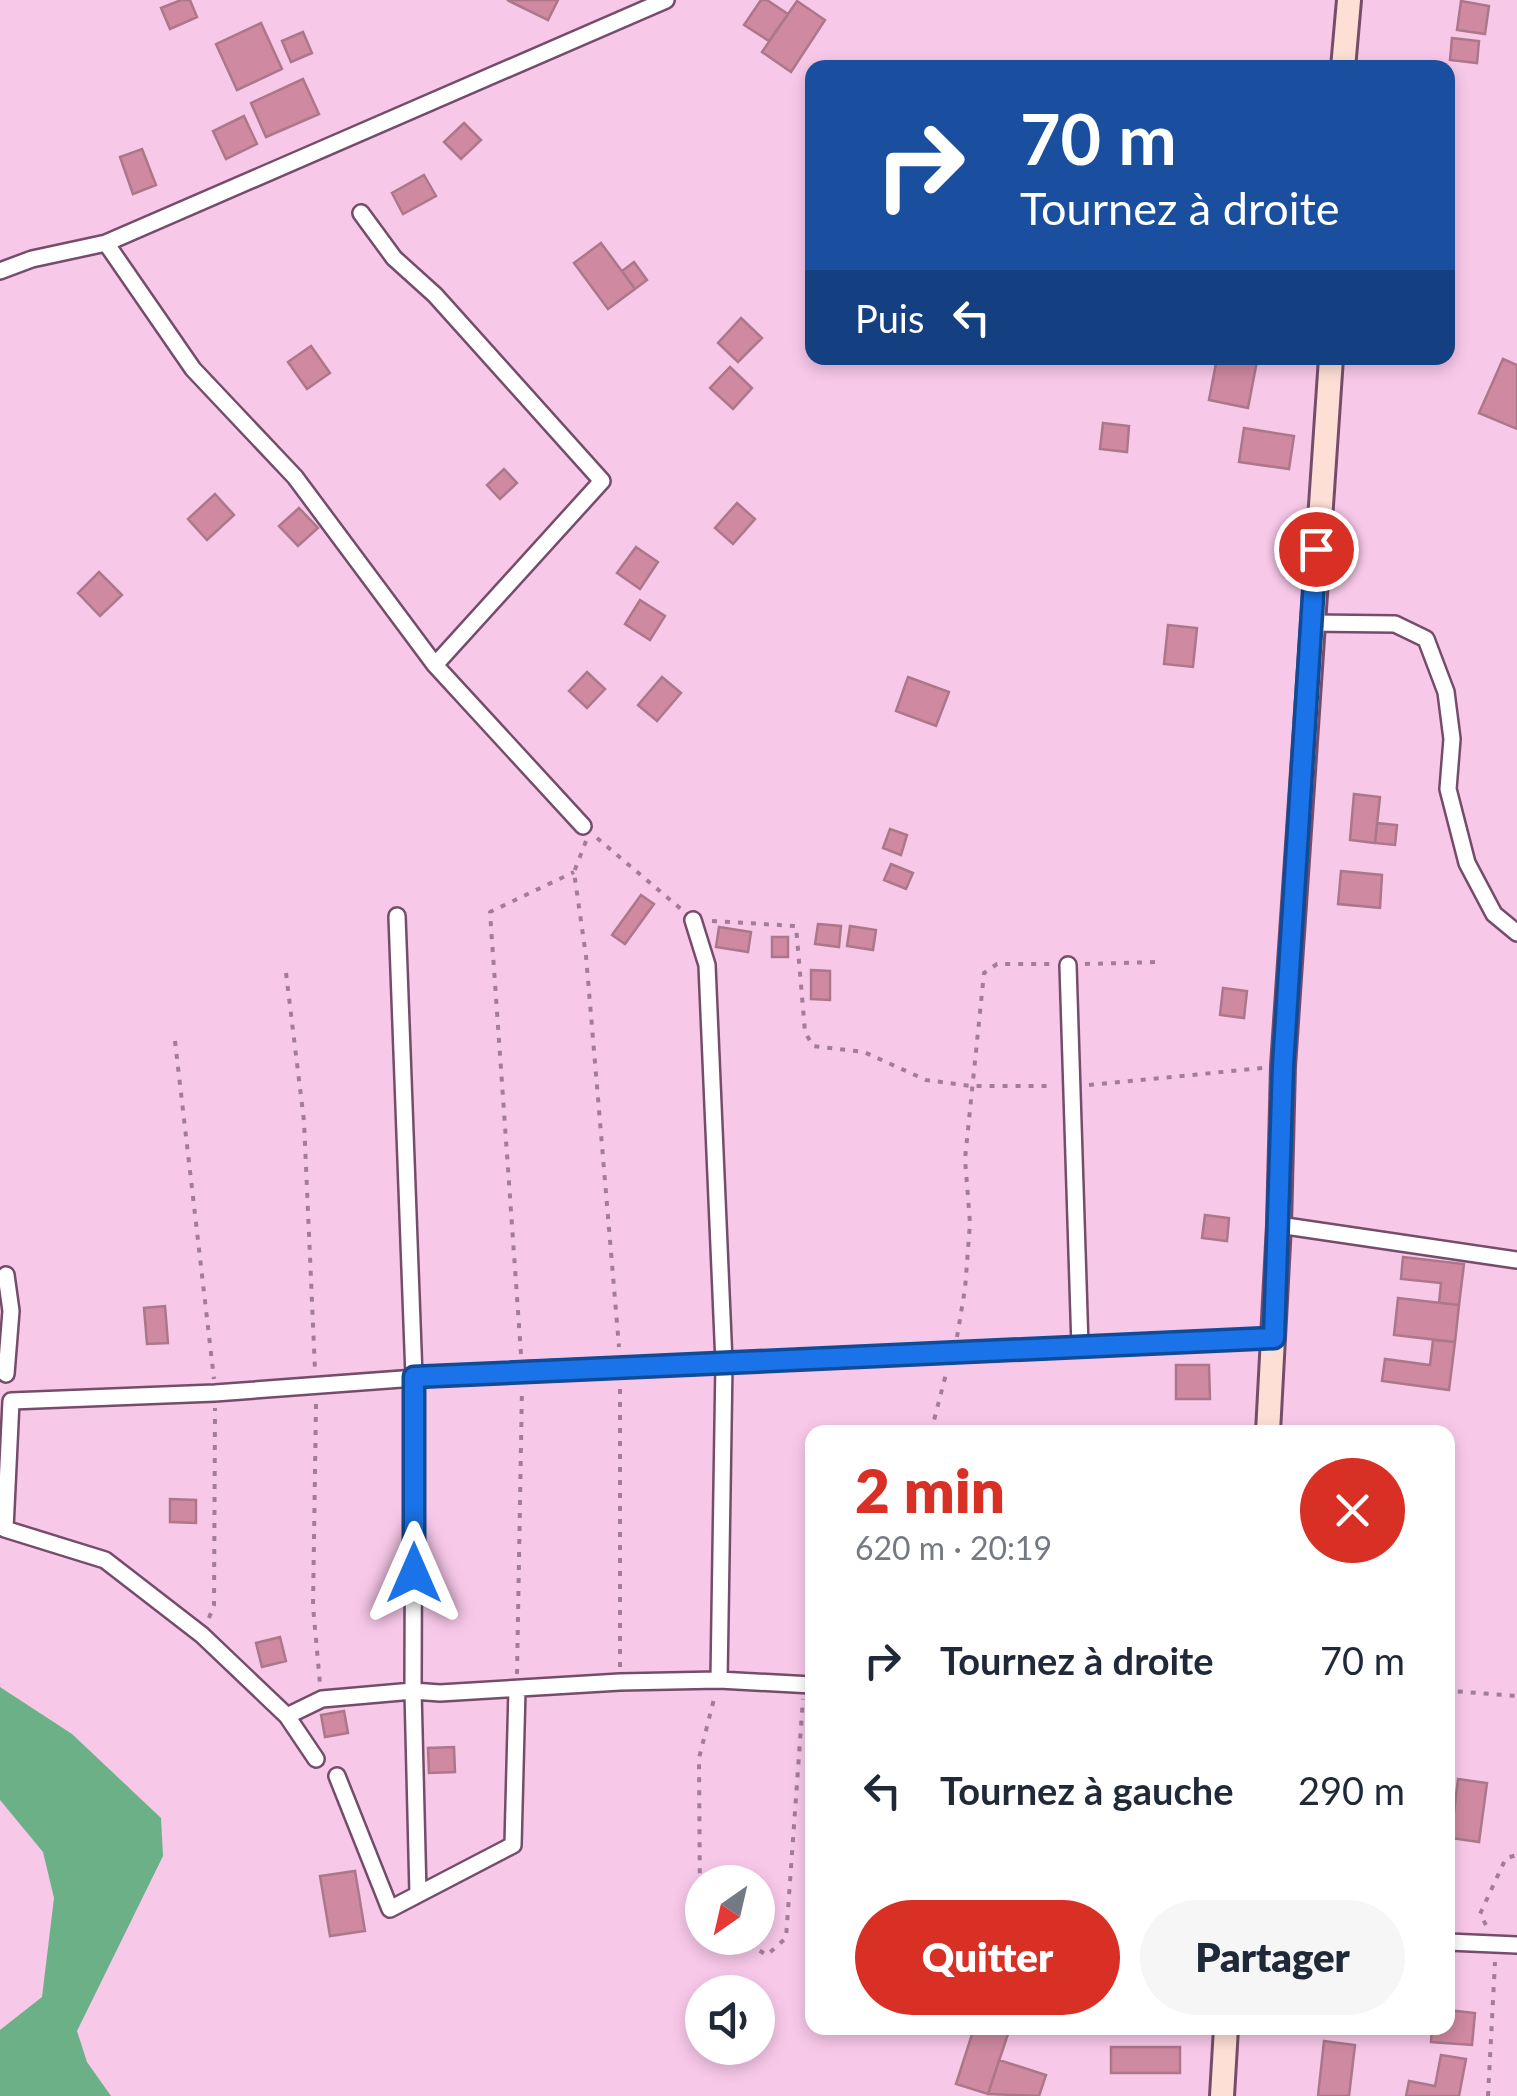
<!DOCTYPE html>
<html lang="fr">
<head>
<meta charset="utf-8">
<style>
	:root { --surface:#fff; --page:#f6f6f7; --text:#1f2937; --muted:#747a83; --accent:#d93025 }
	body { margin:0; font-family:Lato,sans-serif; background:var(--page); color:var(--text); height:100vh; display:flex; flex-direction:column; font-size:38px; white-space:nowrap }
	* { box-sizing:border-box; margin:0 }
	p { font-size:32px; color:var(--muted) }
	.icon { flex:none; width:55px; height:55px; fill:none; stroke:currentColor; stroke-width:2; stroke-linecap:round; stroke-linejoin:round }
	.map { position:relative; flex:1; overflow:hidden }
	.side { position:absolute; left:805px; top:1425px; width:650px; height:610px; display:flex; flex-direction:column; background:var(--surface); border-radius:20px; box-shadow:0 5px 15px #0003 }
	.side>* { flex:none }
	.hud { position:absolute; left:805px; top:60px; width:650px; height:305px; border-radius:20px; box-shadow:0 5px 15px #0003; background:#1a4fa0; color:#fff; overflow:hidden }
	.needle { width:65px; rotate:214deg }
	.buttons { position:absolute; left:685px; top:1865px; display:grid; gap:20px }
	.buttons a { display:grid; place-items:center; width:90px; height:90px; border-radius:50%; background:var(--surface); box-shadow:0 5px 15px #0003; font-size:50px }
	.pin { position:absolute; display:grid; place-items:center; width:85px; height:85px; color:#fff; margin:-42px; border:5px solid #fff; border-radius:50%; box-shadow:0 2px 10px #0007 }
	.me { position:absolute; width:110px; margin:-55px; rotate:0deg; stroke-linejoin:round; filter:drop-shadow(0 0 8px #0008) }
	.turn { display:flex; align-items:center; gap:35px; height:210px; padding:0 50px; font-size:45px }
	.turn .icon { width:130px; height:130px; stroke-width:2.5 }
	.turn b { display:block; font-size:70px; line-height:85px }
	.then { display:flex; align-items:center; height:95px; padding:0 50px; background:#0003; gap:20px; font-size:38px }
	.round { display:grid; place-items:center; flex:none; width:105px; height:105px; border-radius:52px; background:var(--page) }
	.summary { display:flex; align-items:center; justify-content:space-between; height:170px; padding:0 50px }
	h1 { font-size:60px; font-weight:800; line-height:75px; color:var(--accent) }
	.action { display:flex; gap:20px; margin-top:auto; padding:20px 50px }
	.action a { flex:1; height:115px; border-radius:60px; background:var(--accent); color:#fff; font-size:40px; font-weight:800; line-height:115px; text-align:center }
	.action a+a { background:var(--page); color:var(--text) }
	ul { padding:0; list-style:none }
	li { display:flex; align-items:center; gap:30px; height:130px; padding:0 50px }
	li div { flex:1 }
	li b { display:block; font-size:38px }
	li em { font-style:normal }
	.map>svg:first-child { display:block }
	.water { fill:#6cb088 }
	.building { fill:#cf89a1; stroke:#ab7789; stroke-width:2.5 }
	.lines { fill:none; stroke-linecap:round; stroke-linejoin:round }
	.street-casing { stroke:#754d6a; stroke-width:20 }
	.secondary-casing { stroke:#754d6a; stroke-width:28 }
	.path { stroke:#a17e96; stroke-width:4; stroke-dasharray:5 8; stroke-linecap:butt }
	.street { stroke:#fff; stroke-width:15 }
	.secondary { stroke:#fedfd5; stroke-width:22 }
	.route-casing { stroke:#114b97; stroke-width:25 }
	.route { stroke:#1a73e8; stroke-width:18 }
</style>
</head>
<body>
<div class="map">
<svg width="1517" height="2096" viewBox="0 0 1517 2096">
	<rect width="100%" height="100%" fill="#f8c8e9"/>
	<path class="water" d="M0,1687L72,1734L161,1818L163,1856L77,2031L87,2062L111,2096H0V2030L42,1997L54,1898L43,1852L0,1800Z"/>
	<path class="building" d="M181,0H190L197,17L170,29L161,8Z
		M507,0H558L548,20Z
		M761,0H767L788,14L769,41L744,25Z
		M797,1L825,20L791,72L762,52Z
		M1461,1L1489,6L1485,34L1457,30Z
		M261,23L282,69L237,90L216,44Z
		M303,32L312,53L291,62L282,41Z
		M1452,38L1479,41L1477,63L1450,60Z
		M303,79L319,114L266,137L251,103Z
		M244,116L257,144L226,159L213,131Z
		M464,123L481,140L461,159L444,142Z
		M142,149L156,185L133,194L120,157Z
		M424,175L436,196L403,214L392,193Z
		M601,243L635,289L608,309L574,263Z
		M634,262L647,280L635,289L622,271Z
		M741,318L762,338L738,362L718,343Z
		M311,346L330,373L307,389L288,362Z
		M1217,358L1257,361L1248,408L1209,400Z
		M1503,359L1517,365V429L1479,413Z
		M730,367L752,388L733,409L710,388Z
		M1103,423L1129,426L1127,452L1100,449Z
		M1244,428L1294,436L1289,469L1239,462Z
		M504,469L517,483L500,499L487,485Z
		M215,494L234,515L207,540L188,519Z
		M737,503L755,519L733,544L715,528Z
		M299,508L318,528L298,546L279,526Z
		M636,547L658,562L640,589L617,573Z
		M99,572L122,595L100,616L78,593Z
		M640,600L665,616L650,640L625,624Z
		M1168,625L1197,628L1193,667L1164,664Z
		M587,672L605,689L587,708L569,691Z
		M662,677L681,693L657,721L638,705Z
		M908,677L949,692L936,726L896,711Z
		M1354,794L1380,797L1375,843L1350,840Z
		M1377,823L1397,825L1395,845L1375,843Z
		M890,829L907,835L901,855L883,848Z
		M891,864L913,873L906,889L884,880Z
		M1341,871L1382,875L1380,908L1338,904Z
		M641,895L654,904L625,944L612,935Z
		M818,924L841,926L839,947L815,944Z
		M850,926L876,930L873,950L847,946Z
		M719,927L751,932L748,952L716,947Z
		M772,937H788V957H772Z
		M811,970L830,971V1000L811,999Z
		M1223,988L1247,991L1244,1018L1220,1015Z
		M1205,1215L1229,1218L1227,1241L1202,1238Z
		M1403,1257L1464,1264L1459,1305L1439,1303L1441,1283L1401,1279Z
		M1398,1298L1459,1305L1455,1342L1394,1335Z
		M165,1306L168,1343L147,1344L144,1308Z
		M1433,1340L1455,1342L1449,1390L1382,1381L1385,1359L1430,1365Z
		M1176,1365H1209L1210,1399H1176Z
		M170,1499L196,1500V1523L170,1522Z
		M280,1637L286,1661L262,1667L256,1643Z
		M344,1711L348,1733L325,1737L321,1715Z
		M454,1747L455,1772L429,1773L428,1748Z
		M1458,1779L1487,1783L1479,1842L1451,1838Z
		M355,1871L365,1931L330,1936L320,1876Z
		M1448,2010L1475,2013L1472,2045L1431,2042L1432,2028H1448Z
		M974,2028H1010L988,2094L956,2084Z
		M1324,2041L1355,2045L1349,2096H1318Z
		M1111,2047H1180V2073H1111Z
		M1441,2055L1466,2059L1459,2096H1406L1409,2081L1435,2086Z
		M999,2060L1046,2075L1039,2096L988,2094Z"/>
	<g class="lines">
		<defs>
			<path id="street" d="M361,213L394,258L435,295L602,481L435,665
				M106,243L193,369L295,477L435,665L583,826
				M0,271L32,259L106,243L666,0
				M1310,623L1395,624L1426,639L1446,692L1452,739L1448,789L1467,863L1494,914L1517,933
				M397,916L414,1377L413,1691L418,1894
				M693,920L707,965L724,1363L719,1680
				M1068,965L1080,1347
				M1279,1225L1517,1260
				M6,1374L11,1311L6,1275
				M287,1716L322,1699L413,1691L440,1693L620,1682L719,1680L812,1685
				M316,1759L287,1716L202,1635L105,1560L5,1529L11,1401L215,1393L522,1370L1274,1338
				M337,1776L390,1909L513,1845L517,1689
				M1448,1942L1517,1945"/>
			<path id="secondary" d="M1343,68L1349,0
				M1268,1432L1279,1225L1283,1066L1331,358
				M1222,2096L1226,2028"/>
		</defs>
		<use href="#street" class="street-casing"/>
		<use href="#secondary" class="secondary-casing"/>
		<path class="path" d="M597,838L681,909
			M586,841L574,872L586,956L619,1347
			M712,921L796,926L805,1032L813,1046L864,1052L926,1080L971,1086H1054
			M1085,964L1156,962
			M286,973L304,1121L315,1370
			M175,1041L214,1379
			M1089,1085L1263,1068
			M957,1337L965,1289L970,1223L965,1159L984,973L997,964H1051
			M521,1354L490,912L574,872
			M316,1404L313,1606L320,1684
			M931,1432L947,1370
			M209,1618L214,1605L215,1408
			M620,1667V1381
			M517,1674L522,1388
			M1448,1697L1452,1691L1517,1696
			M702,1912L700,1905L699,1758L714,1699
			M1486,1925L1480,1914L1506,1858L1517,1855
			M737,1938L767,1955L786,1938L803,1699
			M1488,2096L1495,1962"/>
		<use href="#street" class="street"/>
		<use href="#secondary" class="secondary"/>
	</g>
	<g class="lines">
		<defs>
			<path id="route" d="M414,1573V1377L1274,1338L1283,1066L1316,549"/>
		</defs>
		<use href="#route" class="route-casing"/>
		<use href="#route" class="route"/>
	</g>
</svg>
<div class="buttons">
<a><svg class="needle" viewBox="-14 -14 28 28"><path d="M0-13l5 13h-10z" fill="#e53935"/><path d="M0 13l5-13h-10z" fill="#747a83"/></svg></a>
<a><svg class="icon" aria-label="sound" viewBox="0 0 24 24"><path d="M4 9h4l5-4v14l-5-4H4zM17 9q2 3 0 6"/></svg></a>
</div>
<div class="pin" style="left:1316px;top:549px;background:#d93025"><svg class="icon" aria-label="arrive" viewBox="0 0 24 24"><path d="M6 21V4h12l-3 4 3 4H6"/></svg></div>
<svg class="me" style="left:414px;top:1573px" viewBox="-20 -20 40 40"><path d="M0-17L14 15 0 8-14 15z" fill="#1a73e8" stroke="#fff" stroke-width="4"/></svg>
<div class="hud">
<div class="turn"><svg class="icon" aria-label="right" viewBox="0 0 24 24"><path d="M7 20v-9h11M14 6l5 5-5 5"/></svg><div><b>70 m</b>Tournez à droite</div></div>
<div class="then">Puis<svg class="icon" aria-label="left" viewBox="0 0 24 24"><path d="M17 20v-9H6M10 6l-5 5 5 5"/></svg></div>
</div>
<section class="side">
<div class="summary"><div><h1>2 min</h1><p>620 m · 20:19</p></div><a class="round" style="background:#d93025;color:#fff"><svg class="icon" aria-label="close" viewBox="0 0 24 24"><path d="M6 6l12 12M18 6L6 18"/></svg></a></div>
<ul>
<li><svg class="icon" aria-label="right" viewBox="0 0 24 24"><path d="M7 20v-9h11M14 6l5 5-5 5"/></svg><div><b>Tournez à droite</b></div><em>70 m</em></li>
<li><svg class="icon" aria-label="left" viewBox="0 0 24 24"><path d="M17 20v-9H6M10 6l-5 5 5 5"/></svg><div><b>Tournez à gauche</b></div><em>290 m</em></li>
</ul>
<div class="action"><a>Quitter</a><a>Partager</a></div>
</section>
</div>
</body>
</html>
